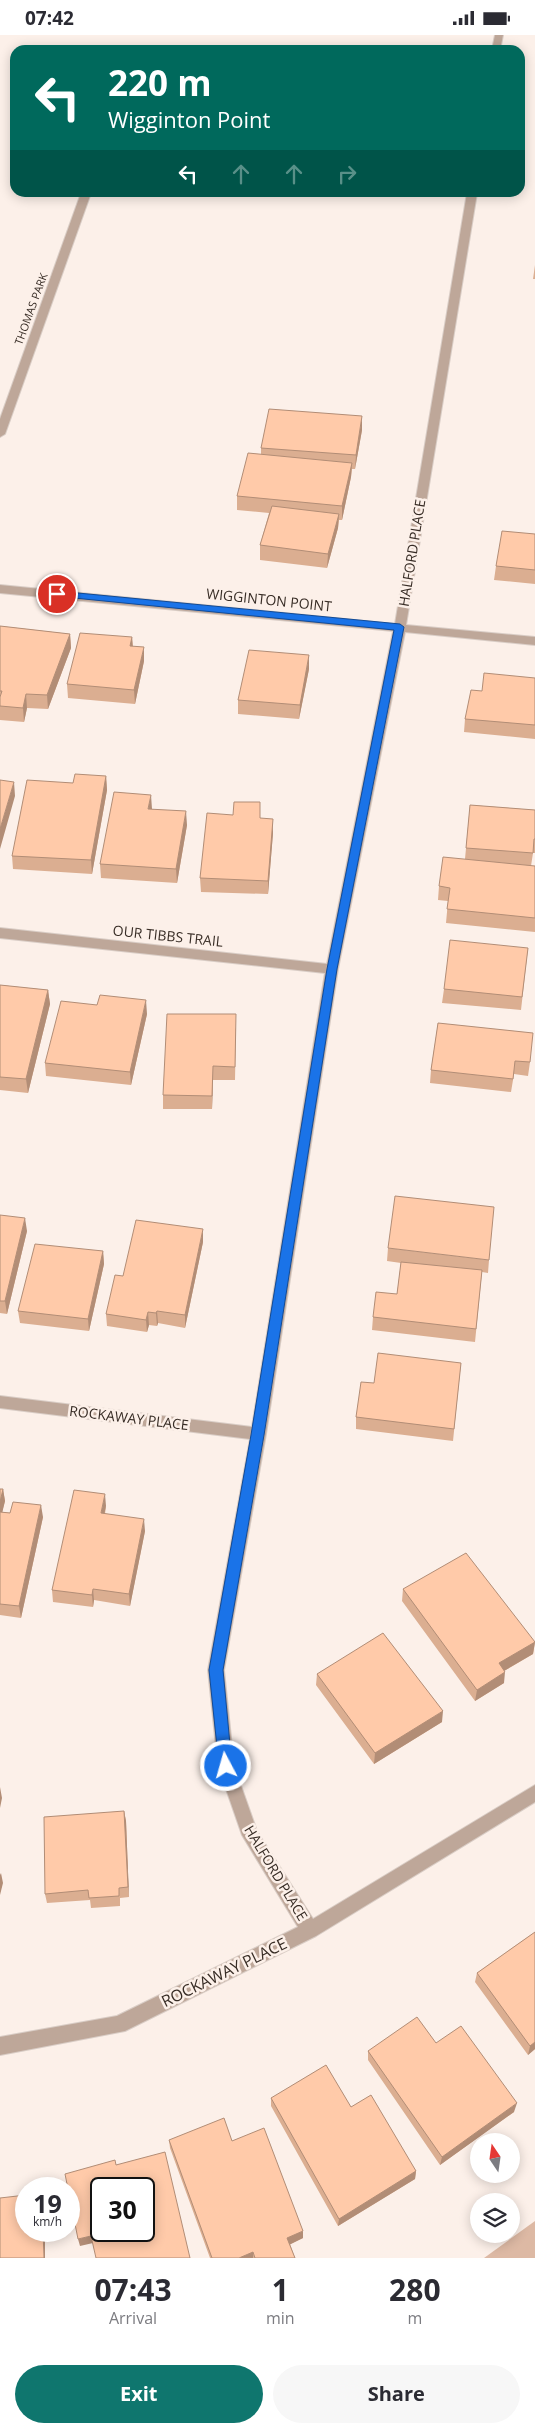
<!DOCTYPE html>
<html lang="en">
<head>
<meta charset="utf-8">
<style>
	:root { --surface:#fff; --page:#f7f7f7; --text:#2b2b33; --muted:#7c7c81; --accent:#0f766e }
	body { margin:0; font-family:"Open Sans",sans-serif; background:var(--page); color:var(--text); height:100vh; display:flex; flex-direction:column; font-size:19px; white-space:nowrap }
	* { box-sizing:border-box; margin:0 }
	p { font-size:16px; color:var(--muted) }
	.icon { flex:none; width:28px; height:28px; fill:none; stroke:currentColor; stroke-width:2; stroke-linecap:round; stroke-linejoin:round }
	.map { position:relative; height:2223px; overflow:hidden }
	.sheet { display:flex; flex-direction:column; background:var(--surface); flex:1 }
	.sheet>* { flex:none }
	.banner { position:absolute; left:10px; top:10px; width:515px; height:152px; border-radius:15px; box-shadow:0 2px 12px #0003; background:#00695c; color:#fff; overflow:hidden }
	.needle { width:32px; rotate:347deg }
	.tools { position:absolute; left:470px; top:2098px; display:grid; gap:10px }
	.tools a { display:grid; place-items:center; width:50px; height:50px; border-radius:50%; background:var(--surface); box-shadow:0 2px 12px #0003; font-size:25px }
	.speed { position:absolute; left:15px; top:2142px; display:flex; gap:10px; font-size:25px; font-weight:700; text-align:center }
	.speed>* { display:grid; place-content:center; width:65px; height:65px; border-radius:50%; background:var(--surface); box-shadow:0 2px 12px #0003; line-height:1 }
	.speed small { font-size:12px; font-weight:400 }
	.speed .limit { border:2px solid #111; border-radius:8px; background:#fff; color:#111 }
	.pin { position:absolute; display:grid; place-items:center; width:42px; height:42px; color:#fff; margin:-21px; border:2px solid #fff; border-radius:50%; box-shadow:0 1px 5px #0007 }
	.me { position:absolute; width:55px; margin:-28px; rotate:354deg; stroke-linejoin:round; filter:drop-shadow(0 0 4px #0008) }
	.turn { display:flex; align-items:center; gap:18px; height:105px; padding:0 15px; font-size:22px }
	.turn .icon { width:65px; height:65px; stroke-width:2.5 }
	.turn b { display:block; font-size:35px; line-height:42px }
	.lanes { display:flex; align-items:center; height:48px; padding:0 15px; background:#0003; justify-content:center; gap:25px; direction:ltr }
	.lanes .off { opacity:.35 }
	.eta { display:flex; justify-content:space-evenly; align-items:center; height:85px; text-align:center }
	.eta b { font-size:30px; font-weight:700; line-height:35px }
	.primary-button { display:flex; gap:10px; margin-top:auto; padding:10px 15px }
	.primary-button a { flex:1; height:58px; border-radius:30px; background:var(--accent); color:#fff; font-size:20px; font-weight:700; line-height:58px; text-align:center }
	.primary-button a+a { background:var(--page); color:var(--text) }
	.status { display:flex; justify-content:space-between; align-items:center; height:35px; padding:0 25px; background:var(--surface); direction:ltr }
	.status svg { height:14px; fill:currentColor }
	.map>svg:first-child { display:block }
	.green { fill:#ddb9a4 }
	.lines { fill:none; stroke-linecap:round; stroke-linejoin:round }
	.minor-casing { stroke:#d9cdc6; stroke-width:2 }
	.minor { fill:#bea799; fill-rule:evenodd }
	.wall { fill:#dbae91 }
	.shaded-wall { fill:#b28d76 }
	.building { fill:#ffcaa9; stroke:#b28d76; fill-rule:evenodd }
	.route { fill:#1a73e8; stroke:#114b97 }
	.labels { text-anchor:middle; stroke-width:5; stroke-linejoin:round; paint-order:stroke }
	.far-street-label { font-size:11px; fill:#382d26; stroke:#fcf0e9 }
	.street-label { font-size:14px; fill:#382d26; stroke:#fcf0e9 }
	.near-street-label { font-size:16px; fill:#382d26; stroke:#fcf0e9 }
</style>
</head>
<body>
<div class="status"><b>07:42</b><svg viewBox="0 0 49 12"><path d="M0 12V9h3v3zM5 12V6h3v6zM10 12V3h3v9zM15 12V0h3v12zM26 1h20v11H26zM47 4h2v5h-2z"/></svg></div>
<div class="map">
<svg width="535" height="2223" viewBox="0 0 535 2223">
	<rect width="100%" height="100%" fill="#fcf0e9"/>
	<path class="green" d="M535,2186V2223H484Z"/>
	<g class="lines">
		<defs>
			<path id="minor" d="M495,0H503L500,15H492Z
				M81,158H91L5,399L0,402V384Z
				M467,158H477L406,590L535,602V610L405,597L338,934L266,1399L224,1635L234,1731L257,1796L313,1884L535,1750V1767L316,1901L125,1996L0,2020V2002L117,1981L298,1892L242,1800L218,1731L208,1635L250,1404L0,1373V1361L252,1392L325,938L0,903V893L327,929L393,596L0,558V550L395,589Z"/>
		</defs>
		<use href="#minor" class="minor-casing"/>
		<use href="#minor" class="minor"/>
	</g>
	<path class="wall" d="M535,230V244H533Z
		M362,395L355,434H352L351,442L342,485H339L338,493L327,533L260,525V510L269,478L237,475V461L261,419V413Z
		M535,499V549L494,545L496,531Z
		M0,591L70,599L71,613L48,674L27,673L24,687L0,685Z
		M132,602L133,612L144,626L135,669L68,663L67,649Z
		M309,634L299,684L238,679V665Z
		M535,643V704L464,697L465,684L482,656Z
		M106,741L107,755L92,839L13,834L12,821L73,748Z
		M470,770L535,775V818H533L531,831H535V897L446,888L448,866L438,865L439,851L465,824Z
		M152,774L187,790L177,848L101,843L100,829Z
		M260,783L273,798L268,859L201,857L200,843Z
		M528,913L521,975L442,968L444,954Z
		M0,950L48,955L50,969L28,1058L0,1055Z
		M147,979L131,1050L46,1041L45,1028Z
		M438,988L530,1027L528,1041L514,1039L511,1057L430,1048L431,1035Z
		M236,993L235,1045H213L212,1074H163V1060Z
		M0,1180L27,1196L7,1279L0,1278Z
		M203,1207L185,1293L158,1288L157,1291L149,1290L147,1297L107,1291L106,1279L123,1241Z
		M388,1213L489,1225L488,1238L482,1237L475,1307L372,1295L373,1282L397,1259L401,1228L387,1226Z
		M103,1216L104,1229L89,1296L20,1288L18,1276Z
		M461,1328L453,1406L356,1394V1382L374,1348Z
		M0,1454H3L5,1466L2,1477L43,1482L21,1583L0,1580Z
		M106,1471L105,1479L145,1496L130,1571L94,1565L93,1572L53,1567L52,1555Z
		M403,1554L535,1607L533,1619L504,1636V1648L475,1666L402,1566Z
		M317,1639L442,1687L374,1729L316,1650Z
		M124,1776L126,1786L129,1862L120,1863V1871L91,1873L90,1865L47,1868L45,1859Z
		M535,1897V2014L528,2020L475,1947L477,1938Z
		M436,2008L514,2077L440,2130L368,2025V2016Z
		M271,2063L416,2136L415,2144L338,2191L271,2071Z
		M169,2105L232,2106L303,2203L290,2209L295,2223H210L170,2113Z"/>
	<path class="shaded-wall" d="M362,381V395L355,434L356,420Z
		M352,428L351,442L342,485V471Z
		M339,479L338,493L327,533L328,519Z
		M70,599L71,613L48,674L47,660Z
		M132,602L133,616L130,611Z
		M144,612V626L135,669L134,655Z
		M309,620V634L299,684L300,670Z
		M26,659L27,673L24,687L23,673Z
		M106,741L107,755L92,839L91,825Z
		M14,747L15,761L0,814V794Z
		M151,760L152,774H148Z
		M186,776L187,790L177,848L176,834Z
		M273,784V798L268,859V846Z
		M48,955L50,969L28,1058L26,1044Z
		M146,965L147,979L131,1050L130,1037Z
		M213,1031V1045L212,1074V1061Z
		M25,1183L27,1196L7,1279L5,1266Z
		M203,1194V1207L185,1293V1280Z
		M103,1216L104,1229L89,1296L88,1284Z
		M157,1276L158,1288L157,1291L156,1278Z
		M148,1277L149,1290L147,1297L146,1285Z
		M3,1454L5,1466L0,1487V1467Z
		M105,1459L106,1471L102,1490L101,1478Z
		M41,1470L43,1482L21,1583L19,1571Z
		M144,1484L145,1496L130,1571L129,1559Z
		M93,1554L94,1565L93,1572L92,1560Z
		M535,1607L533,1619L497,1640L499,1628Z
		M505,1637L504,1648L475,1666L477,1655Z
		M443,1676L442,1687L374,1729L375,1718Z
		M0,1752L2,1763L0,1773Z
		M124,1776L126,1786L129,1862L128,1852Z
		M1,1838L3,1848L0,1860V1840Z
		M535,2007V2014L528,2020L530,2011Z
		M517,2068L514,2077L440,2130L442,2122Z
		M416,2136L415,2144L338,2191L339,2184Z
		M43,2196H45V2223H44Z
		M303,2196V2203L287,2211V2203Z
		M91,2201L93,2208L80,2211L78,2204Z
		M253,2217V2223H239Z"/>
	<path class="building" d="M269,374L362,381L356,420L261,413Z
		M248,418L352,428L342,471L237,461Z
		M272,471L339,479L328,519L260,510Z
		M502,496L535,499V535L496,531Z
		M0,591L70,599L47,660L26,659L23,673L0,671V662L2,656H0Z
		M80,598L132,602L130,611L144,612L134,655L67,649Z
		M249,615L309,620L300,670L238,665Z
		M484,638L535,643V690L465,684L471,655L482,656Z
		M75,739L106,741L91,825L12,821L27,745L73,748Z
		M0,745L14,747L0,794Z
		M114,757L151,760L148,774L186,776L176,834L100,829Z
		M234,767H260V783L273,784L268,846L200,843L207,778L233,780Z
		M470,770L535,775V804H534L533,818L466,813Z
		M443,822L535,831V883L447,874L450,853L439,851Z
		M450,905L528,913L522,962L444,954Z
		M0,950L48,955L26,1044L0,1042Z
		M100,960L146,965L130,1037L45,1028L61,966L97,970Z
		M167,979H236L235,1032L213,1031L212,1061L163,1060Z
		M438,988L533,998L530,1027L515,1026L513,1044L431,1035Z
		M395,1161L494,1172L489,1225L388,1213Z
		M0,1180L25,1183L5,1266H0Z
		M136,1185L203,1194L185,1280L157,1276L156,1278L148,1277L146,1285L106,1279L115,1240L123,1241Z
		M35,1209L103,1216L88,1284L18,1276Z
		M401,1227L482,1235L476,1294L373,1282L376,1257L397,1259Z
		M378,1318L461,1328L454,1394L356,1382L361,1347L374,1348Z
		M0,1454H3L0,1467Z
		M74,1455L105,1459L101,1478L144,1484L129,1559L93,1554L92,1560L52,1555Z
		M13,1467L41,1470L19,1571L0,1569V1477L10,1478Z
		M466,1518L535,1607L499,1628L505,1637L477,1655L403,1554Z
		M383,1598L443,1676L375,1718L317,1639Z
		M124,1776L128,1852L119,1853V1861L89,1863L88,1855L45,1859L44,1782Z
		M535,1897V2007L530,2011L477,1938Z
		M417,1982L436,2008L461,1991L517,2068L442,2122L368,2016Z
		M326,2030L351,2072L371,2060L416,2136L339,2184L271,2063Z
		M224,2083L232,2106L264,2093L303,2196L287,2203L295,2223H255L253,2217L239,2223H212L169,2105Z
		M165,2117L190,2223H96L91,2201L78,2204L65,2139L115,2125L116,2130ZM101,2154H144V2196H101Z
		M26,2160V2196H43L44,2223H0V2163Z"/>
	<path class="route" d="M57,556L400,589L404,592L337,934L264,1400L223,1635L232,1731L230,1736L226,1737L221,1736L219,1731L209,1635L251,1400L327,934L394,595L54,561V557Z"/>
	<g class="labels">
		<g class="far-street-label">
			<text transform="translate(31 274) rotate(-70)" y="4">THOMAS PARK</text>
		</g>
		<g class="street-label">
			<text transform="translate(412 518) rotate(-81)" y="5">HALFORD PLACE</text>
			<text transform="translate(269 565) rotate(6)" y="5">WIGGINTON POINT</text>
			<text transform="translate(168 901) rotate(6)" y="5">OUR TIBBS TRAIL</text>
			<text transform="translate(129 1383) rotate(7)" y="5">ROCKAWAY PLACE</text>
			<text transform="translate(276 1838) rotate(59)" y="5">HALFORD PLACE</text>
		</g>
		<g class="near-street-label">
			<text transform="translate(224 1937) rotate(-26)" y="6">ROCKAWAY PLACE</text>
		</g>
	</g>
</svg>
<div class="tools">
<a><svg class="needle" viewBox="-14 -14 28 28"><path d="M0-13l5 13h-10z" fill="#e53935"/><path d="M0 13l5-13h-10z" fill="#7c7c81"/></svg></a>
<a><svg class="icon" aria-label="layers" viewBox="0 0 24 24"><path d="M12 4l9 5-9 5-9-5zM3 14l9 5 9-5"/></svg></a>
</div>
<div class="speed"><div>19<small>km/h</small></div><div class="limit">30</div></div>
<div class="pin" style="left:57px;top:559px;background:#d93025"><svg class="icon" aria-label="arrive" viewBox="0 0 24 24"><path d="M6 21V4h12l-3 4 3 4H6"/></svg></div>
<svg class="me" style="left:226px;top:1731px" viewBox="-20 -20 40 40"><circle r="17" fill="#1a73e8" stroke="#fff" stroke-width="3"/><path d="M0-11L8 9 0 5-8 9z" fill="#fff"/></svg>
<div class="banner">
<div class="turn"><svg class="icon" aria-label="left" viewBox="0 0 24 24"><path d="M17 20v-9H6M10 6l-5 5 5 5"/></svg><div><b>220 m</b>Wigginton Point</div></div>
<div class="lanes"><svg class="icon" aria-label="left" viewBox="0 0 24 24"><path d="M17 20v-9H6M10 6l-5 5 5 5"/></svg><svg class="icon off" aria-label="ahead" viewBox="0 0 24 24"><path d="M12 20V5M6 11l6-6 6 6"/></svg><svg class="icon off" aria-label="ahead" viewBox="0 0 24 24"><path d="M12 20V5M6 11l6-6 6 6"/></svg><svg class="icon off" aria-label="right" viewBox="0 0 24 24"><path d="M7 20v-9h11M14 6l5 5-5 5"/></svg></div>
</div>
</div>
<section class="sheet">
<div class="eta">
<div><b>07:43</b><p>Arrival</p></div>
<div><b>1</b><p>min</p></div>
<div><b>280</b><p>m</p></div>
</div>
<div class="primary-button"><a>Exit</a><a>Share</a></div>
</section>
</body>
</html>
